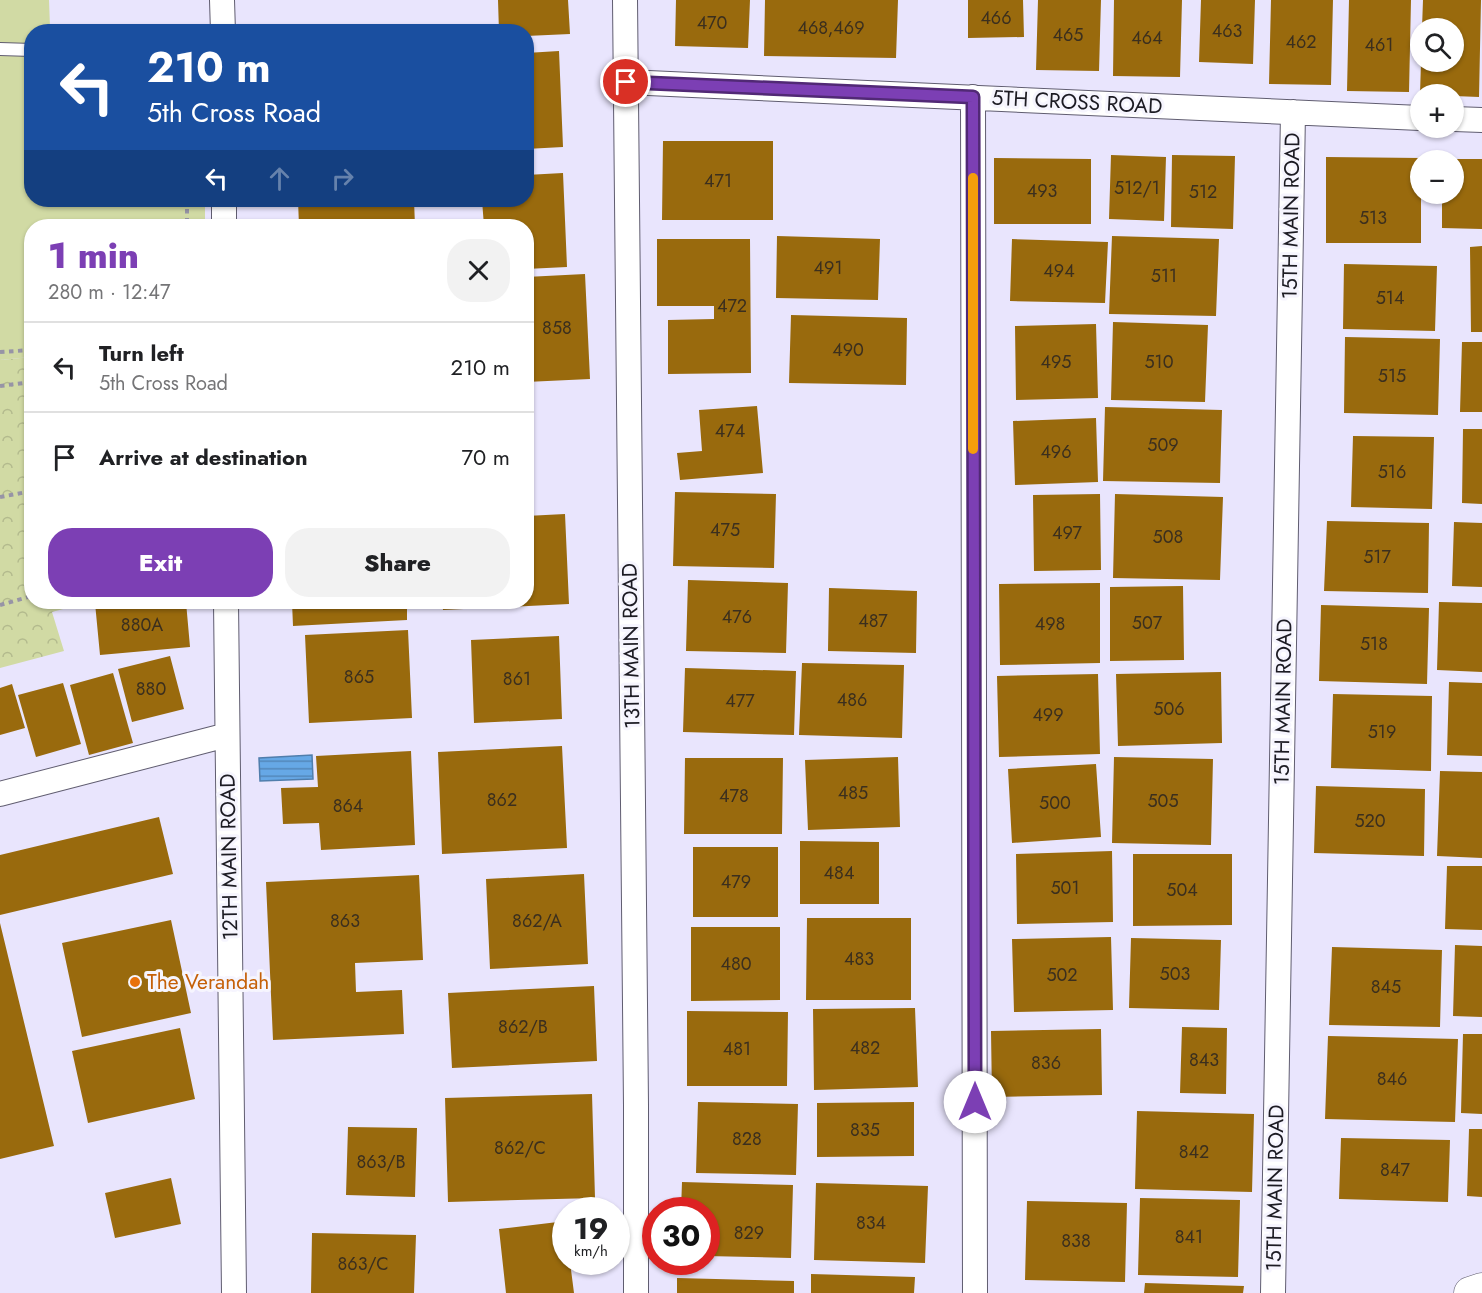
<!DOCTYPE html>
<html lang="en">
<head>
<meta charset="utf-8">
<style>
	:root { --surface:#fff; --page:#f2f2f2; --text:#202124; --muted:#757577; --line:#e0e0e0; --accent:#7c3fb4 }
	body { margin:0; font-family:Jost,sans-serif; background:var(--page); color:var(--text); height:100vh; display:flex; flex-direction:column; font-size:22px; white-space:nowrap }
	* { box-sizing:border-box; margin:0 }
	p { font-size:20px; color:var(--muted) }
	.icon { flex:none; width:33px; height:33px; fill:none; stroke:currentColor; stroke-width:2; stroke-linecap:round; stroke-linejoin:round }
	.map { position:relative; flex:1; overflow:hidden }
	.sheet { position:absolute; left:24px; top:219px; width:510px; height:390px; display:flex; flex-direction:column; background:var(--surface); border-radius:24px; box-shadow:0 2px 4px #0004 }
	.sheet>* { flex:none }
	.guide { position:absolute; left:24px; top:24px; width:510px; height:183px; border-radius:24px; box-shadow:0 2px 4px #0004; background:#1a4fa0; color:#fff; overflow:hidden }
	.buttons { position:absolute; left:1410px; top:18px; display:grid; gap:12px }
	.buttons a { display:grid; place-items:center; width:54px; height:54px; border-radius:50%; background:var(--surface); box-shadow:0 2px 4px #0004; font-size:30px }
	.speed { position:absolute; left:552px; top:1197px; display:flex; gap:12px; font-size:30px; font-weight:700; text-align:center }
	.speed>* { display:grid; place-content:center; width:78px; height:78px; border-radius:50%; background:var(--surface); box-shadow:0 2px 4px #0004; line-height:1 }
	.speed small { font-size:15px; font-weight:400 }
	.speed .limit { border:9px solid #d22; background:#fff; color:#111 }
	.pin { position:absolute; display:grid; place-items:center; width:51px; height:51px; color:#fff; margin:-26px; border:3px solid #fff; border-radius:50%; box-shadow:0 2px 6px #0007 }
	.me { position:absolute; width:66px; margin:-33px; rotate:0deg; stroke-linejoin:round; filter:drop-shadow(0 0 4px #0008) }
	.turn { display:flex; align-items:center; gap:21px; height:126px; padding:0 24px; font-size:27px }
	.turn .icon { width:78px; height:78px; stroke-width:2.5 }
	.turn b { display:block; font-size:42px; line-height:51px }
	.lanes { display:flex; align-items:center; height:57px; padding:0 24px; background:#0003; justify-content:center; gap:30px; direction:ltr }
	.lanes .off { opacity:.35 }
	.round { display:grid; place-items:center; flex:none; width:63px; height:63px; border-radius:24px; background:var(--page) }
	.head { display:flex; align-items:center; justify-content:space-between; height:102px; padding:0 24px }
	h1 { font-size:36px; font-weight:800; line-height:45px; color:var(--accent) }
	.action { display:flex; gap:12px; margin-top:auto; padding:12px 24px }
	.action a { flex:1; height:69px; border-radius:24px; background:var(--accent); color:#fff; font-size:24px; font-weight:800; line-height:69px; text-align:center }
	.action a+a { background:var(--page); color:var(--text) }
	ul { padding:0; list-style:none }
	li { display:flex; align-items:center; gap:18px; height:90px; padding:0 24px; border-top:2px solid var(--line) }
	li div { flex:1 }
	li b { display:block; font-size:22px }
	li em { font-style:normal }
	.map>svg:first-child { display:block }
	.forest { fill:url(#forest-crowns) }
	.pitch { fill:#d1daa4 }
	.water { fill:url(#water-rules); stroke:#507eac; stroke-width:1.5 }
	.building { fill:#996a0d }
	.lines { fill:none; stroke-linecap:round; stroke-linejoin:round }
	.service-casing { stroke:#605d70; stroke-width:14 }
	.minor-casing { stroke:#605d70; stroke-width:26 }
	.tertiary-casing { stroke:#605d70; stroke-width:33 }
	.path { stroke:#9794a6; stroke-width:4; stroke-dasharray:4.5 4.5; stroke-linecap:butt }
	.service { stroke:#fff; stroke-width:12 }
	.minor { stroke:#fff; stroke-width:24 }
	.tertiary { stroke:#fff; stroke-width:32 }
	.route-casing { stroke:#512975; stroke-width:15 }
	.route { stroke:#7c3fb4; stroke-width:10 }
	.slow { stroke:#f59e0b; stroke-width:10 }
	.food-dot { fill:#e8710a; stroke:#f6f5fe; stroke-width:2 }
	.labels { text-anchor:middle; stroke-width:6; stroke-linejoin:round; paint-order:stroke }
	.number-label { font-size:18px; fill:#3b2f1e }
	.street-label { font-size:21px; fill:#1c1b23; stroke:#f6f5fe }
	.food-label { font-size:21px; fill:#c56008; stroke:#f6f5fe; text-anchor:start }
</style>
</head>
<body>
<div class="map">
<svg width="1482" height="1293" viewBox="0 0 1482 1293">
	<defs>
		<pattern id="forest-crowns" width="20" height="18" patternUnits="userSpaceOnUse" patternTransform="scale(1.5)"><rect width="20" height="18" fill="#d1daa4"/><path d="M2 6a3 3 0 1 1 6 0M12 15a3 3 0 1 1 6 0" fill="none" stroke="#b3ba8d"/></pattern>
		<pattern id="water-rules" width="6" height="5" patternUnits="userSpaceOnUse" patternTransform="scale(1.5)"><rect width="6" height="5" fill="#66a8e6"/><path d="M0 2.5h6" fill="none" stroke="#5388ba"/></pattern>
	</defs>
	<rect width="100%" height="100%" fill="#e9e5fd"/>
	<path class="forest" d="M31,357L32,602H89L52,612L64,651L0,668V360Z"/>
	<path class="pitch" d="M0,0H49L50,27L204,26V32H32V200H205V226H32L31,357L0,360Z"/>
	<path class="water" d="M312,755L313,779L260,781L259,758Z"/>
	<path class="building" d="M498,0H568L570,34L526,36V32H499Z
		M676,0H750L748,48L675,46Z
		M765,0H898L896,58L764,56Z
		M968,0H1023L1024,37L968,38Z
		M1038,0H1101L1099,71L1036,70Z
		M1114,0H1182L1180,77L1113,76Z
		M1201,0H1255L1253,64L1199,62Z
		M1271,0H1333L1331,85L1269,84Z
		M1349,0H1411L1409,92L1347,91Z
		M1423,0H1481L1479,97L1454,96V94H1420L1421,62H1454V28H1422Z
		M559,51L563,147L526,149V53Z
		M663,141H773V220H662Z
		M1111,155L1166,157L1164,221L1109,219Z
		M1172,155L1235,156L1233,229L1171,227Z
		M1326,157L1421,158V243H1326Z
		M994,158L1091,159V224H994Z
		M1454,159H1482V229L1442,228V194H1454Z
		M563,173L567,267L526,269V226H484L482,200H526V175Z
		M298,200H414L415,226H299Z
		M777,236L880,239L878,300L776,298Z
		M1112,236L1219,239L1216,316L1109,314Z
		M657,239H750L751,373L668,374V320L714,319V306H657Z
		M1012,239L1108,242L1105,303L1010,301Z
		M1482,246V332H1471L1470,247Z
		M1344,264L1437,266L1435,331L1343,329Z
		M585,274L590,379L526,382V277Z
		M791,315L907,318L906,385L789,383Z
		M1113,322L1208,325L1205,402L1111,400Z
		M1096,324L1098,398L1016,400L1015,326Z
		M1345,337L1440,339L1438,415L1344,413Z
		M1462,342H1482V412H1460Z
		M757,406L763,473L680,480L677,453L702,451L699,410Z
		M1105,407L1222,410L1220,483L1103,481Z
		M1096,418L1098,482L1015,485L1013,421Z
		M1463,429H1482V504L1462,503Z
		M1353,436L1434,437L1432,509L1351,507Z
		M675,492L776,494L774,568L673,566Z
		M1100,494L1101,570L1034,571L1033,495Z
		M1115,494L1223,497L1220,580L1113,578Z
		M565,514L569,604L443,610L442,602H526V516Z
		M1327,521L1429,523L1428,593L1324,591Z
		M1454,522L1482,523V587L1452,586Z
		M688,580L788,583L786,653L686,651Z
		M1100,583V663L1000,665L999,584Z
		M1183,586L1184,660L1110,661V587Z
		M829,588L917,591L916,653L828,651Z
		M111,602H186L190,647L100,655L95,603Z
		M292,602H407V620L293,626Z
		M1439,602L1482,603V672L1437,670Z
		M1321,605L1429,608L1427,684L1319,681Z
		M408,630L412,718L309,723L305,635Z
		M559,636L562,719L474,723L471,640Z
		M170,656L184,709L132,722L118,669Z
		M802,663L904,665L902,738L799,735Z
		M685,668L796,671L794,735L683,732Z
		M1221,672L1222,743L1118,746L1116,674Z
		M113,673L133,743L89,755L70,685Z
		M1098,674L1100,754L999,757L997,676Z
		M1449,682L1482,683V756L1447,755Z
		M63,683L81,744L36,757L18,695Z
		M12,684L25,728L0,735V688Z
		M1333,694L1432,696L1431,771L1331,768Z
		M562,746L567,848L442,854L438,752Z
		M411,751L415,845L321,850L319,823L283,824L281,788L318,787L316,756Z
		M898,757L900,827L808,830L805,760Z
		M1114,757L1213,759L1211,845L1112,843Z
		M685,758H783L782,834H684Z
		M1096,764L1101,837L1012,843L1008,769Z
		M1440,771L1482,772V858L1437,856Z
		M1316,786L1425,789L1424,856L1314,853Z
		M159,817L173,874L0,915V855Z
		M800,841L879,842V904H800Z
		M693,847H778V917H693Z
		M1112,851L1113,922L1017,924L1016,854Z
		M1133,854H1232V925L1133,926Z
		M1447,866H1482V930L1445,929Z
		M584,874L588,964L490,969L486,879Z
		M419,875L423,960L355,963L356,992L402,990L404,1034L273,1040L266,882Z
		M807,918H911V1000H806Z
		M171,920L191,1013L82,1037L62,943Z
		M0,923L54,1146L0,1159Z
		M691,927H780V1000L691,1001Z
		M1111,937L1113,1010L1014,1012L1012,939Z
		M1131,938L1221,940L1219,1010L1129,1008Z
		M1455,945L1482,946V1017L1453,1016Z
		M1332,947L1442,950L1440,1027L1329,1025Z
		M594,986L597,1061L452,1068L448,993Z
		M915,1008L918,1087L814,1090L813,1009Z
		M687,1011L788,1012L787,1086H687Z
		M1182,1027L1227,1028L1226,1094L1180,1093Z
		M180,1028L195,1099L88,1123L72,1051Z
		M1101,1029L1102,1095L992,1097L991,1031Z
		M1463,1034H1482V1114L1461,1113Z
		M1328,1036L1458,1039L1455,1122L1325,1119Z
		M592,1094L595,1198L448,1202L445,1098Z
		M698,1102L798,1104L796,1175L696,1173Z
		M914,1102V1156L817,1157V1103Z
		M1137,1111L1254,1114L1252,1192L1135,1189Z
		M348,1127L417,1128L415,1197L346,1195Z
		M1469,1129H1482V1197L1467,1196Z
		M1341,1138L1450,1140L1448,1202L1339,1199Z
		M171,1178L181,1224L115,1238L105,1193Z
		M682,1182L793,1185L791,1258L706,1256V1210H681Z
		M816,1183L928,1186L925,1263L814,1260Z
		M1140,1198L1240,1200L1238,1277L1138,1275Z
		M1027,1201L1127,1203L1125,1282L1025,1280Z
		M566,1221V1262H570L574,1293H506L499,1229Z
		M312,1233L416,1235L414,1293H311Z
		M811,1274L915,1277L914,1293H811Z
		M677,1278L794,1281V1293H677Z
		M1145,1283L1244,1286L1243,1293H1144Z"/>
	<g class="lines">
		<defs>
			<path id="service" d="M0,49L32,50"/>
			<path id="minor" d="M222,0L223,32
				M625,0L636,1105V1293
				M626,82L1420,118
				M973,97L975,1293
				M1454,119L1482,120
				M224,200V226
				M226,602L234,1293
				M0,794L227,735
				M1273,1293L1293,112"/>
			<path id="tertiary" d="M1470,1293L1482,1289"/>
		</defs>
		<use href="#service" class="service-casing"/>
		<use href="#minor" class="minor-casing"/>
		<use href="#tertiary" class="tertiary-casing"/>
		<path class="path" d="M187,200V226
			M0,352L32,350
			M0,386L32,382
			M0,497L32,491
			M0,605L32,596"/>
		<use href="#service" class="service"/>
		<use href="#minor" class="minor"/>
		<use href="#tertiary" class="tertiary"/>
	</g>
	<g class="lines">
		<defs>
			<path id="route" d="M626,82L973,97L975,1102"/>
		</defs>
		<use href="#route" class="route-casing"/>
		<use href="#route" class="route"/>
		<path class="slow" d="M973,178V449"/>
	</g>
	<circle class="food-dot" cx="135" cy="982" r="6"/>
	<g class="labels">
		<g class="number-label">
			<text x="996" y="24">466</text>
			<text x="712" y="29">470</text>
			<text x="831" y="34">468,469</text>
			<text x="1227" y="37">463</text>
			<text x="1068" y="41">465</text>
			<text x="1147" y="44">464</text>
			<text x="1301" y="48">462</text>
			<text x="1379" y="51">461</text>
			<text x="718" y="187">471</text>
			<text x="1137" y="194">512/1</text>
			<text x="1042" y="197">493</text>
			<text x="1203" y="198">512</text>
			<text x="1373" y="224">513</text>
			<text x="828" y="274">491</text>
			<text x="1059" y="277">494</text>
			<text x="1164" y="282">511</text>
			<text x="1390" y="304">514</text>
			<text x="732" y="312">472</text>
			<text x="557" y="334">858</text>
			<text x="848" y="356">490</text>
			<text x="1056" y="368">495</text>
			<text x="1159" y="368">510</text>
			<text x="1392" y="382">515</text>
			<text x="730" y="437">474</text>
			<text x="1163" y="451">509</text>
			<text x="1056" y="458">496</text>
			<text x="1392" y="478">516</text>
			<text x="725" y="536">475</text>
			<text x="1067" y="539">497</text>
			<text x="1168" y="543">508</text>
			<text x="1377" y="563">517</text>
			<text x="737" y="623">476</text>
			<text x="873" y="627">487</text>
			<text x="1147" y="629">507</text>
			<text x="1050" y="630">498</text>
			<text x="142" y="631">880A</text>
			<text x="1374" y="650">518</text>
			<text x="359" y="683">865</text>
			<text x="517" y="685">861</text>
			<text x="151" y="695">880</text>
			<text x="852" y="706">486</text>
			<text x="740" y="707">477</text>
			<text x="1169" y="715">506</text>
			<text x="1048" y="721">499</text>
			<text x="1382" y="738">519</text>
			<text x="853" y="799">485</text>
			<text x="734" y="802">478</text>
			<text x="502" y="806">862</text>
			<text x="1163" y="807">505</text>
			<text x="1055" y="809">500</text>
			<text x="348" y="812">864</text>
			<text x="1370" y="827">520</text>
			<text x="839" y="879">484</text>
			<text x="736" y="888">479</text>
			<text x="1065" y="894">501</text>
			<text x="1182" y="896">504</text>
			<text x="345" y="927">863</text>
			<text x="537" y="927">862/A</text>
			<text x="859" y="965">483</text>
			<text x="736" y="970">480</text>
			<text x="1175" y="980">503</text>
			<text x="1062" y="981">502</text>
			<text x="1386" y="993">845</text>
			<text x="523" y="1033">862/B</text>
			<text x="865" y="1054">482</text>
			<text x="737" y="1055">481</text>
			<text x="1204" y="1066">843</text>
			<text x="1046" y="1069">836</text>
			<text x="1392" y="1085">846</text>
			<text x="865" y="1136">835</text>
			<text x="747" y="1145">828</text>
			<text x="520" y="1154">862/C</text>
			<text x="1194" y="1158">842</text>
			<text x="381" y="1168">863/B</text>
			<text x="1395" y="1176">847</text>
			<text x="871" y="1229">834</text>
			<text x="749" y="1239">829</text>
			<text x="1189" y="1243">841</text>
			<text x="1076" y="1247">838</text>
			<text x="363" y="1270">863/C</text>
		</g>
		<g class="street-label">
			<text transform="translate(1077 102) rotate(3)" y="7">5TH CROSS ROAD</text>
			<text transform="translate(1291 216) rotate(-89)" y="7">15TH MAIN ROAD</text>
			<text transform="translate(631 646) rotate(-91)" y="7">13TH MAIN ROAD</text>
			<text transform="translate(1283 702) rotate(-89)" y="7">15TH MAIN ROAD</text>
			<text transform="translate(229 857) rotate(-91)" y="7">12TH MAIN ROAD</text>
			<text transform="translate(1275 1188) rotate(-89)" y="7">15TH MAIN ROAD</text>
		</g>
		<g class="food-label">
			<text x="147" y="989">The Verandah</text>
		</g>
	</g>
</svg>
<div class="buttons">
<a><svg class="icon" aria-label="search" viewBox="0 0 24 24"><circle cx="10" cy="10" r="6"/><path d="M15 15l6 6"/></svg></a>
<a>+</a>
<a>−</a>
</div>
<div class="speed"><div>19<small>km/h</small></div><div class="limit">30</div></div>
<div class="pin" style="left:626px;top:82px;background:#d93025"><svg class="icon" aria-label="arrive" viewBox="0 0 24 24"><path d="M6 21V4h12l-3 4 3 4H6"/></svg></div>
<svg class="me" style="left:975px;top:1102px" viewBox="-20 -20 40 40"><circle r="19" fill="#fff"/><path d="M0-13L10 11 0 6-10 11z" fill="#7c3fb4"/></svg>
<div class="guide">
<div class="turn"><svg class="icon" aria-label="left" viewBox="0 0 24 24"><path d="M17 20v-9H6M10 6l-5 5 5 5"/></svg><div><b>210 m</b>5th Cross Road</div></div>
<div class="lanes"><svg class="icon" aria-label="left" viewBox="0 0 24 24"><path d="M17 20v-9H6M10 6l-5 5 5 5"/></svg><svg class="icon off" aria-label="ahead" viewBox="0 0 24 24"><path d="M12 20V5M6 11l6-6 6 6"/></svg><svg class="icon off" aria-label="right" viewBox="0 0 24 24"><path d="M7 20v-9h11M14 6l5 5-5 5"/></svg></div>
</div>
<section class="sheet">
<div class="head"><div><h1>1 min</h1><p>280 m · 12:47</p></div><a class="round"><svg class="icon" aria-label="close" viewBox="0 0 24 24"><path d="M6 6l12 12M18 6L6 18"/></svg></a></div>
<ul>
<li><svg class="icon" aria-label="left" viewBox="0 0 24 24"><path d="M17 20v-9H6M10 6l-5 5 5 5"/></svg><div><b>Turn left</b><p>5th Cross Road</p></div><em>210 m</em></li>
<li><svg class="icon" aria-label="arrive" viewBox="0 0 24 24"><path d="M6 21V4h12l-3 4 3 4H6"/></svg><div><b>Arrive at destination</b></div><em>70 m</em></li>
</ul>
<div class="action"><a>Exit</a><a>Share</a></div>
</section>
</div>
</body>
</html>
